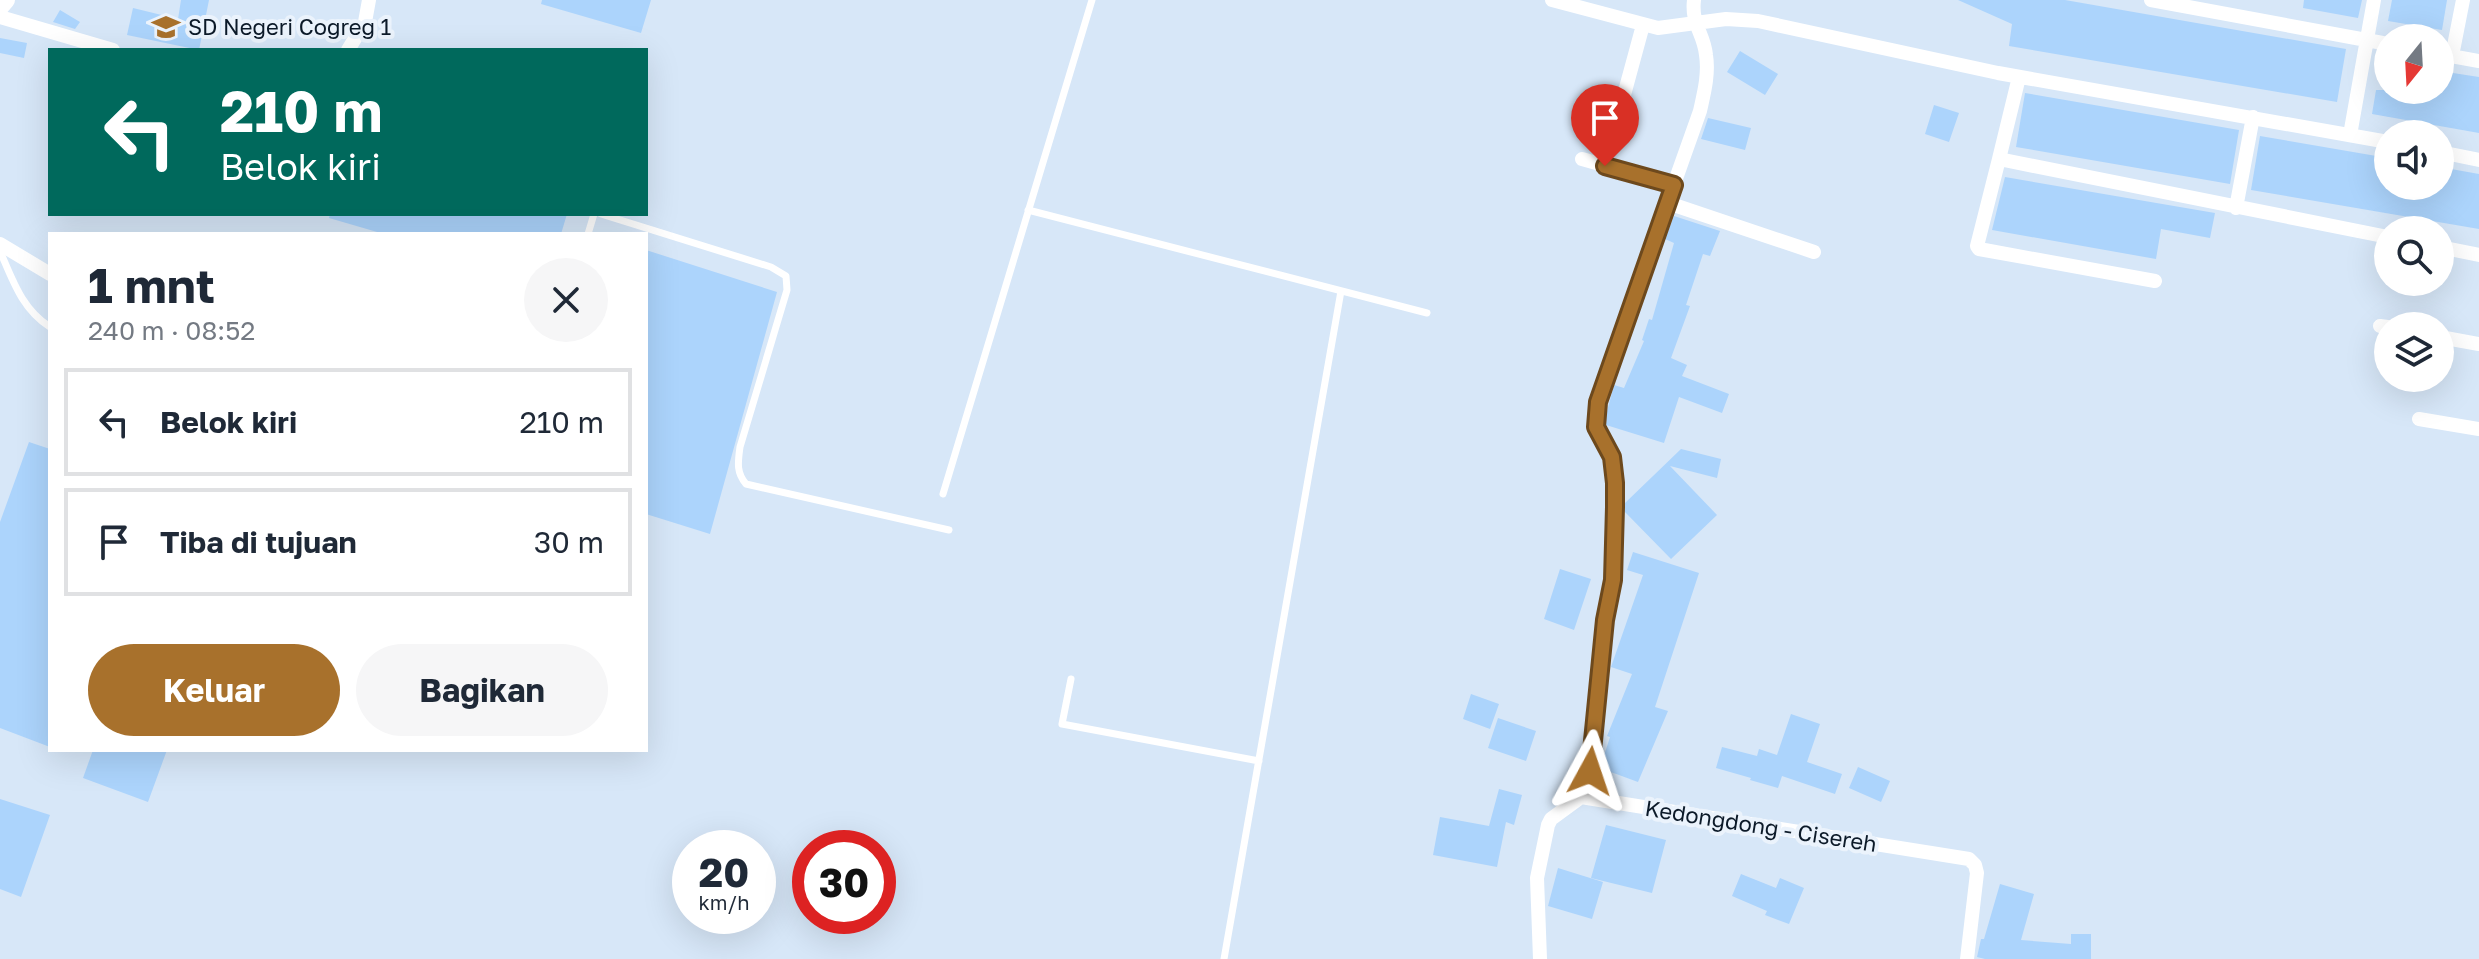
<!DOCTYPE html>
<html lang="id">
<head>
<meta charset="utf-8">
<style>
	:root { --surface:#fff; --page:#f6f6f7; --text:#1f2937; --muted:#747a83; --line:#e0e1e3; --accent:#a8712c }
	body { margin:0; font-family:"Golos Text",sans-serif; background:var(--page); color:var(--text); height:100vh; display:flex; flex-direction:column; font-size:30px; white-space:nowrap }
	* { box-sizing:border-box; margin:0 }
	p { font-size:26px; color:var(--muted) }
	.icon { flex:none; width:44px; height:44px; fill:none; stroke:currentColor; stroke-width:2; stroke-linecap:round; stroke-linejoin:round }
	.map { position:relative; flex:1; overflow:hidden }
	.details { position:absolute; left:48px; top:232px; width:600px; height:520px; display:flex; flex-direction:column; background:var(--surface); border-radius:0px; box-shadow:0 8px 32px #0002 }
	.details>* { flex:none }
	.top-card { position:absolute; left:48px; top:48px; width:600px; height:168px; border-radius:0px; box-shadow:0 8px 32px #0002; background:#00695c; color:#fff; overflow:hidden }
	.needle { width:52px; rotate:198deg }
	.controls { position:absolute; left:2374px; top:24px; display:grid; gap:16px }
	.controls a { display:grid; place-items:center; width:80px; height:80px; border-radius:50%; background:var(--surface); box-shadow:0 8px 32px #0002; font-size:40px }
	.speed { position:absolute; left:672px; top:830px; display:flex; gap:16px; font-size:40px; font-weight:700; text-align:center }
	.speed>* { display:grid; place-content:center; width:104px; height:104px; border-radius:50%; background:var(--surface); box-shadow:0 8px 32px #0002; line-height:1 }
	.speed small { font-size:20px; font-weight:400 }
	.speed .limit { border:12px solid #d22; background:#fff; color:#111 }
	.pin { position:absolute; display:grid; place-items:center; width:68px; height:68px; color:#fff; margin:-82px -34px; border-radius:50% 50% 50% 0; rotate:-45deg; box-shadow:0 0 8px #0007 }
	.pin .icon { rotate:45deg }
	.me { position:absolute; width:88px; margin:-44px; rotate:5deg; stroke-linejoin:round; filter:drop-shadow(0 0 6px #0008) }
	.turn { display:flex; align-items:center; gap:28px; height:168px; padding:0 40px; font-size:36px }
	.turn .icon { width:104px; height:104px; stroke-width:2.5 }
	.turn b { display:block; font-size:56px; line-height:68px }
	.round { display:grid; place-items:center; flex:none; width:84px; height:84px; border-radius:42px; background:var(--page) }
	.headline { display:flex; align-items:center; justify-content:space-between; height:136px; padding:0 40px }
	h1 { font-size:48px; font-weight:700; line-height:60px }
	.cta { display:flex; gap:16px; margin-top:auto; padding:16px 40px }
	.cta a { flex:1; height:92px; border-radius:48px; background:var(--accent); color:#fff; font-size:32px; font-weight:700; line-height:92px; text-align:center }
	.cta a+a { background:var(--page); color:var(--text) }
	ul { padding:0; list-style:none }
	li { display:flex; align-items:center; gap:24px; height:108px; margin:0 16px 12px; padding:0 24px; border:4px solid var(--line); border-radius:0px }
	li div { flex:1 }
	li b { display:block; font-size:30px }
	li em { font-style:normal }
	.map>svg:first-child { display:block }
	.building { fill:#acd4fc }
	.lines { fill:none; stroke-linecap:round; stroke-linejoin:round }
	.service { stroke:#fff; stroke-width:7 }
	.minor { stroke:#fff; stroke-width:14 }
	.tertiary { stroke:#fff; stroke-width:18 }
	.route-casing { stroke:#6d491d; stroke-width:20 }
	.route { stroke:#a8712c; stroke-width:14 }
	.labels { text-anchor:middle; stroke-width:8; stroke-linejoin:round; paint-order:stroke }
	.poi-label { font-size:22px; fill:#0c1a29; stroke:#ebf3fc; text-anchor:start }
	.street-label { font-size:22px; fill:#0c1a29; stroke:#ebf3fc }
</style>
</head>
<body>
<div class="map">
<svg width="2479" height="959" viewBox="0 0 2479 959">
	<rect width="100%" height="100%" fill="#d7e7f8"/>
	<path class="building" d="M181,0H209L199,50L127,35L133,8L178,19Z
		M542,0H651L641,33L541,4Z
		M1958,0H2065L2346,49L2337,102L2009,46L2012,24Z
		M2304,0H2362L2358,18L2303,8Z
		M2392,0H2447L2442,30L2388,21Z
		M60,10L80,22L75,29L53,22Z
		M0,38L27,43L24,58L0,53Z
		M1740,51L1778,74L1765,95L1727,72Z
		M2440,71L2479,77V133L2372,114L2376,90H2440Z
		M2025,93L2239,130L2230,184L2016,147Z
		M1934,105L1959,113L1949,142L1925,134Z
		M1708,118L1751,128L1745,150L1701,139Z
		M2260,136L2388,158V186H2440V167L2479,174V229L2251,190Z
		M2005,177L2215,213L2210,238L2161,229L2156,259L1992,230Z
		M330,214H567L561,234H384L329,218Z
		M1674,216L1720,231L1710,256L1703,254L1686,305L1690,306L1671,358L1687,365L1682,376L1729,394L1722,413L1679,397L1664,443L1606,425L1605,419L1614,385L1624,388L1644,341L1642,340L1649,319L1652,320L1674,243L1665,239Z
		M646,250L777,292L710,534L646,514Z
		M29,442L50,449V747L0,728V522Z
		M1681,449L1721,459L1717,478L1670,466L1717,515L1671,559L1624,511L1625,503Z
		M1633,552L1699,573L1655,707L1668,711L1638,782L1600,768L1610,737L1607,736L1632,674L1611,667L1643,575L1627,570Z
		M1560,569L1591,579L1574,630L1544,619Z
		M1471,694L1499,704L1490,729L1463,719Z
		M1791,714L1820,724L1807,762L1842,774L1835,794L1782,776L1778,788L1750,780L1751,778L1716,768L1722,747L1757,756L1759,749L1777,755Z
		M1498,718L1536,731L1526,761L1488,748Z
		M93,750H167L148,802L83,778Z
		M1858,767L1890,781L1881,802L1849,788Z
		M1499,789L1522,795L1514,825L1506,822L1497,867L1433,855L1440,817L1489,826Z
		M0,799L50,815L21,897L0,889Z
		M1606,825L1666,840L1652,893L1591,878Z
		M1558,868L1603,882L1592,919L1548,906Z
		M1741,874L1776,888L1780,878L1804,888L1789,924L1765,915L1767,911L1732,896Z
		M2000,884L2034,894L2021,940L2071,944V934H2091V959H1985L1977,957L1981,939H1984Z"/>
	<g class="lines">
		<path class="service" d="M1028,210L1427,313
			M601,214L771,267L786,276L787,290L740,447C738,462 736,472 746,484L949,530
			M588,234L594,214
			M0,251C13,281 22,309 50,327
			M943,494L1092,0
			M1071,679L1062,724L1259,761
			M1224,959L1341,291"/>
		<path class="minor" d="M1552,0L1658,28L1726,19L1758,21L1998,73L2388,142
			M1694,0C1691,25 1704,33 1706,55C1709,74 1704,93 1700,111L1608,370L1598,402L1595,419L1596,427L1612,457L1615,483L1613,580L1605,620L1590,771L1581,797L1969,859L1975,865L1977,873L1967,959
			M2151,0L2388,44
			M0,17L113,50
			M348,50L365,22L369,0
			M2440,54L2479,61
			M2452,56L2463,0
			M1621,106L1643,25
			M2350,135L2374,0
			M2440,152L2479,160
			M1582,159L1674,185
			M1999,159L2019,77
			M1668,203L1814,252
			M2236,208L2253,117
			M0,244L50,274
			M2440,247L2479,255
			M2155,281L1979,249L1977,246L1999,159L2388,237
			M2380,326L2388,327
			M2440,337L2479,344
			M2419,419L2479,429
			M1540,959L1537,878L1548,825L1551,819L1581,797"/>
		<path class="tertiary" d="M0,7L6,0"/>
	</g>
	<g class="lines">
		<defs>
			<path id="route" d="M1590,771L1605,620L1613,580L1615,507V483L1612,457L1596,427L1598,402L1674,185L1605,166"/>
		</defs>
		<use href="#route" class="route-casing"/>
		<use href="#route" class="route"/>
	</g>
	<defs>
		<symbol id="school-bare" viewBox="-9 -9 18 18"><path d="M0-5L7-2L0 1L-7-2ZM-4 1L0 2.5L4 1V4Q0 6-4 4Z" fill="#a8712c" stroke="#ebf3fc" stroke-width="2.5" paint-order="stroke"/></symbol>
	</defs>
	<g fill-rule="evenodd">
		<use href="#school-bare" x="146" y="7" width="40" height="40"/>
	</g>
	<g class="labels">
		<g class="poi-label">
			<text x="188" y="35">SD Negeri Cogreg 1</text>
		</g>
		<g class="street-label">
			<text transform="translate(1761 826) rotate(9)" y="8">Kedongdong - Cisereh</text>
		</g>
	</g>
</svg>
<div class="controls">
<a><svg class="needle" viewBox="-14 -14 28 28"><path d="M0-13l5 13h-10z" fill="#e53935"/><path d="M0 13l5-13h-10z" fill="#747a83"/></svg></a>
<a><svg class="icon" aria-label="sound" viewBox="0 0 24 24"><path d="M4 9h4l5-4v14l-5-4H4zM17 9q2 3 0 6"/></svg></a>
<a><svg class="icon" aria-label="search" viewBox="0 0 24 24"><circle cx="10" cy="10" r="6"/><path d="M15 15l6 6"/></svg></a>
<a><svg class="icon" aria-label="layers" viewBox="0 0 24 24"><path d="M12 4l9 5-9 5-9-5zM3 14l9 5 9-5"/></svg></a>
</div>
<div class="speed"><div>20<small>km/h</small></div><div class="limit">30</div></div>
<div class="pin" style="left:1605px;top:166px;background:#d93025"><svg class="icon" aria-label="arrive" viewBox="0 0 24 24"><path d="M6 21V4h12l-3 4 3 4H6"/></svg></div>
<svg class="me" style="left:1590px;top:771px" viewBox="-20 -20 40 40"><path d="M0-17L14 15 0 8-14 15z" fill="#a8712c" stroke="#fff" stroke-width="4"/></svg>
<div class="top-card">
<div class="turn"><svg class="icon" aria-label="left" viewBox="0 0 24 24"><path d="M17 20v-9H6M10 6l-5 5 5 5"/></svg><div><b>210 m</b>Belok kiri</div></div>
</div>
<section class="details">
<div class="headline"><div><h1>1 mnt</h1><p>240 m · 08:52</p></div><a class="round"><svg class="icon" aria-label="close" viewBox="0 0 24 24"><path d="M6 6l12 12M18 6L6 18"/></svg></a></div>
<ul>
<li><svg class="icon" aria-label="left" viewBox="0 0 24 24"><path d="M17 20v-9H6M10 6l-5 5 5 5"/></svg><div><b>Belok kiri</b></div><em>210 m</em></li>
<li><svg class="icon" aria-label="arrive" viewBox="0 0 24 24"><path d="M6 21V4h12l-3 4 3 4H6"/></svg><div><b>Tiba di tujuan</b></div><em>30 m</em></li>
</ul>
<div class="cta"><a>Keluar</a><a>Bagikan</a></div>
</section>
</div>
</body>
</html>
